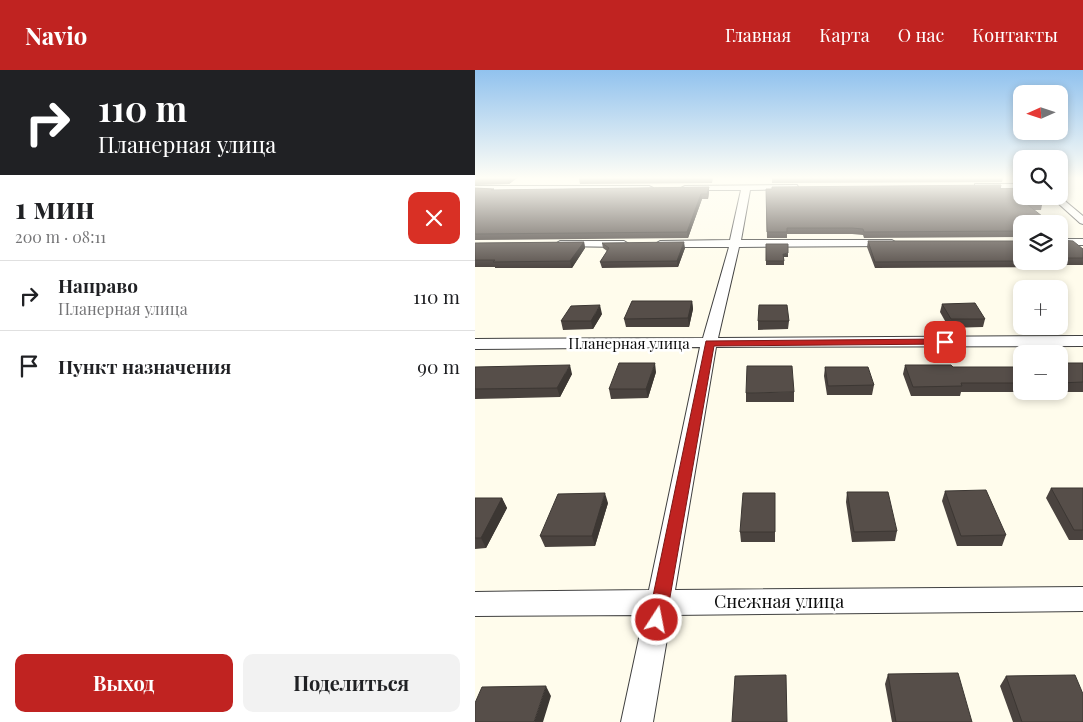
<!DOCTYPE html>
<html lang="ru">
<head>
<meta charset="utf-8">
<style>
	:root { --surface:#fff; --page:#f2f2f2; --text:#202124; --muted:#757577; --line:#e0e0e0; --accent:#c02321 }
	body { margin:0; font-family:"Playfair Display",serif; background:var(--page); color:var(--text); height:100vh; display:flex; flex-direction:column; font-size:19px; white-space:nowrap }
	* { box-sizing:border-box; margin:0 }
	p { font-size:16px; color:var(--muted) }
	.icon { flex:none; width:28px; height:28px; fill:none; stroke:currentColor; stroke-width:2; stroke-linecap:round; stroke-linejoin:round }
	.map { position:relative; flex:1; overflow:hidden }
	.side { display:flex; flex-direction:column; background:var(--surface); width:475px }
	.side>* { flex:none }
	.banner { background:#202124; color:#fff; overflow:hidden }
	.needle { width:32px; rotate:267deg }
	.controls { position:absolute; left:538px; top:15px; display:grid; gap:10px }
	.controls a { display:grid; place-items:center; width:55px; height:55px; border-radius:10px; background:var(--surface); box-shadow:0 2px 8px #0003; font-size:25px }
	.pin { position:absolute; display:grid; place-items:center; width:42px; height:42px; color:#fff; margin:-21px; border-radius:10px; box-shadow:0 2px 8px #0006 }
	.me { position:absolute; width:55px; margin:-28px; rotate:11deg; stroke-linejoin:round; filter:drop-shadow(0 0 4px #0008) }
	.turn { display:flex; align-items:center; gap:18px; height:105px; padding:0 15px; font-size:22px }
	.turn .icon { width:65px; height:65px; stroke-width:2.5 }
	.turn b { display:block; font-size:35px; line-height:42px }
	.round { display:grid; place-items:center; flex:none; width:52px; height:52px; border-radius:10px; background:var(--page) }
	.overview { display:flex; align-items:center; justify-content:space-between; height:85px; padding:0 15px }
	h1 { font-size:30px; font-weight:700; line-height:38px }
	.action { display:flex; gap:10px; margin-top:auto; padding:10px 15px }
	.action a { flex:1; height:58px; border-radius:10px; background:var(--accent); color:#fff; font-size:20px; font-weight:700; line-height:58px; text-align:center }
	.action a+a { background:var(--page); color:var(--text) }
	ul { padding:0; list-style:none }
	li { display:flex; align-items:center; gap:15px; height:70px; padding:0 15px; border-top:1px solid var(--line) }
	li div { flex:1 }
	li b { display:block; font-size:19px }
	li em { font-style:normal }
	header { display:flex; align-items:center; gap:30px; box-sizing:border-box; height:70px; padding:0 25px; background:var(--accent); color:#fff }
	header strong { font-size:24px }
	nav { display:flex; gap:28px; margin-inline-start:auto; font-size:18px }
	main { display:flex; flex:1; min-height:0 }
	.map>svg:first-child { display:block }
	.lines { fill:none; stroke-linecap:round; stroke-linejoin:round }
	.street-casing { stroke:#404040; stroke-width:2 }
	.street { fill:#fff; fill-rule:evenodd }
	.wall { fill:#4a433f }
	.shaded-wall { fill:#3c3733 }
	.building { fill:#564e49; stroke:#3c3733 }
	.route { fill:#c02321; stroke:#7d1715 }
	.labels { text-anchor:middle; stroke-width:5; stroke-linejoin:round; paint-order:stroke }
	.street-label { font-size:15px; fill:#0d0d0d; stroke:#fff }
	.near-street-label { font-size:18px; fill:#0d0d0d; stroke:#fff }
</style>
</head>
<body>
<header>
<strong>Navio</strong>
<nav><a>Главная</a><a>Карта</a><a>О нас</a><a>Контакты</a></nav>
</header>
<main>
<section class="side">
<div class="banner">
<div class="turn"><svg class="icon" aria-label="right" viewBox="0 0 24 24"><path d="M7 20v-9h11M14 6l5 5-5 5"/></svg><div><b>110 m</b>Планерная улица</div></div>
</div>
<div class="overview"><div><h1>1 мин</h1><p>200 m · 08:11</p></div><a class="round" style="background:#d93025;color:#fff"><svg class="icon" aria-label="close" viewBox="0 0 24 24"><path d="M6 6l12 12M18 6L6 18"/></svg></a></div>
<ul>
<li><svg class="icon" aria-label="right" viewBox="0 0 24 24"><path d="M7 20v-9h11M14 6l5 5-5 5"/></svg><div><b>Направо</b><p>Планерная улица</p></div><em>110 m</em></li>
<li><svg class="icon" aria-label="arrive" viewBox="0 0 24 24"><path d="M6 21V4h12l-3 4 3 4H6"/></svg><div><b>Пункт назначения</b></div><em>90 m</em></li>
</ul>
<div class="action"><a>Выход</a><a>Поделиться</a></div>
</section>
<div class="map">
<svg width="608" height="652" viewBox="0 0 608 652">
	<rect width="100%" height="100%" fill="#fffcec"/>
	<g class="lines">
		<defs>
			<path id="street" d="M500,114H546V118H500Z
				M322,115L323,117L319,119L275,120L266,170H417L422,173L417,176L264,177L243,268L608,266V276L241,277L200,520L608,517V541L196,545L178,652H146L169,545L0,546V522L174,520L225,277L0,279V269L228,268L254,177H185L180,174L185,171L255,170L266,120H210L206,118L210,116Z
				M0,116H174L178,118L174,120L0,122Z
				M575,126H584L608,146V154L605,153Z
				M584,169H608V175H584Z
				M85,171H149L154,174L149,177L81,176L80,174Z"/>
		</defs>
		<use href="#street" class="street-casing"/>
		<use href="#street" class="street"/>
	</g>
	<path class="wall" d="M0,108H42L34,114L0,115Z
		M106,108H238L237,113L105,114L104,109Z
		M297,108H528L527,112L297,113Z
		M234,117V122L233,129H227L213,168L0,170V118L19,119V120Z
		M291,119H525L567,135L566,140H560L546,154V167L389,168L388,165L377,164H312V168H292Z
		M584,159L586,161L584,166L585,170L608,179V195H590L589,197L400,198L392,177L393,171L546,191H584Z
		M109,172L110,178L97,198H20V197H0V173Z
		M127,173L210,178L203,197L127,198L125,192L132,181L128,178Z
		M291,174L313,187H309V195H291Z
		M217,231L218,239L214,257H151L149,249Z
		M467,234L510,249L508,257L474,258L465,242Z
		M127,244L118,259L88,260L86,251Z
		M283,251H314L313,259L283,260Z
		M584,293H608V322H486L485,326H436L428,304L430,295L478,297H546V321H584Z
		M0,297L97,304L85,327L0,329Z
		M350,297L399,315L397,325H352L349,306Z
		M181,302L173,328L136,329L134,319Z
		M319,322V332H271V323Z
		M576,418H608V470H594L571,428Z
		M470,421L531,465L527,476H482L467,431Z
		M372,422L422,461L420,471L377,472L371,432Z
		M300,423V472H266L265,462Z
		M0,428H27L32,438L11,478L0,479Z
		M133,433L120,476L70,477L65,466Z
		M413,604L497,652H417L410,614Z
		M531,606L608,652H538L525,616Z"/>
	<path class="shaded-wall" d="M34,108H42L34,114L32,109Z
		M234,117V122L233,129L232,124Z
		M226,124L227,129L213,168L212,162Z
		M109,172L110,178L97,198L95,191Z
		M209,172L210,178L203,197L202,191Z
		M313,183V187H308V184Z
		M217,231L218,239L214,257L213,248Z
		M125,235L127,244L118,259L116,251Z
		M180,293L181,302L173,328L171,319Z
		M95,295L97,304L85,327L82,318Z
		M130,423L133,433L120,476L117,466Z
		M27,428L32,438L11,478L6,468Z
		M71,616L76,626L68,652H59Z"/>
	<path class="building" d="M0,108H34L32,109L0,110Z
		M106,108H237L104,109Z
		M297,108H446L297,109Z
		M526,115L525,119L545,118L546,119V126H556L567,135H553L577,154H546V161L389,162L388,159L377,158H312V162H292L291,119H297V117Z
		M234,117L232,124H226L212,162L0,164V118L19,119L16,120Z
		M584,159L586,161L584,163L585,170L598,171L608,179V188H588L591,191H584Z
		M393,171H546V191L400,192Z
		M109,172L95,191L18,192L20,190H0V173Z
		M209,172L202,191L125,192L134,178L127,173Z
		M291,174H313V183L308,184L309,191H291Z
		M157,231H217L213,248L149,249Z
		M500,233L510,249H476L467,234Z
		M125,235L116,251H86L96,236Z
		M284,235H312L314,251H283Z
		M144,293H180L171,319H134Z
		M584,293H608V312L584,313Z
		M95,295L82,318L0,319V297Z
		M430,295H476L478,297H546V313H486L487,316L438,317Z
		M272,296H317L319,322L271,323Z
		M350,297H393L399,315L353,316Z
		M576,418H608V460H599Z
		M511,420L531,465L486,466L470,421Z
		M372,422H413L422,461L379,462Z
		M130,423L117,466H65L83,424Z
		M268,423H300V462H265Z
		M0,428H27L6,468H0Z
		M483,603L497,652H421L413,604Z
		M311,605L312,652H257L260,606Z
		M600,605L608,624V652H547L531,606Z
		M71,616L59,652H0V633L7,617Z"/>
	<linearGradient id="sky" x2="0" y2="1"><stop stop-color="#91c2ee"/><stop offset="0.54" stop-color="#fffef6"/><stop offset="1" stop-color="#fffef6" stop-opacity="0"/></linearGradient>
	<rect width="608" height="200" fill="url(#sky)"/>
	<path class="route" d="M470,269L475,272L474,274L239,276L191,550L188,556L182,558L176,556L173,550L231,271Z"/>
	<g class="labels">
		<g class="street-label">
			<text x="154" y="279">Планерная улица</text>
		</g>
		<g class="near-street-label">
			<text x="304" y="538">Снежная улица</text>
		</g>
	</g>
</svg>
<div class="controls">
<a><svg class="needle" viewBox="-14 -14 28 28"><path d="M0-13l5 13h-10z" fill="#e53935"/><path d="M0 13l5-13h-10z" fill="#757577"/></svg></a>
<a><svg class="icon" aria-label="search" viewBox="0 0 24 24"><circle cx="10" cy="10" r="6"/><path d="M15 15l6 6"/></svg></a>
<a><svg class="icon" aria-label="layers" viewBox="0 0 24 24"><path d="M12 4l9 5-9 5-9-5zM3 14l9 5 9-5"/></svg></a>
<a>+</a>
<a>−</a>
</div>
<div class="pin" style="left:470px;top:272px;background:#d93025"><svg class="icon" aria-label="arrive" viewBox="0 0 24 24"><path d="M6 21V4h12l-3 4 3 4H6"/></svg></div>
<svg class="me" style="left:182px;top:550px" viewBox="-20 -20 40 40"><circle r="17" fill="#c02321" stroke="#fff" stroke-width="3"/><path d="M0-11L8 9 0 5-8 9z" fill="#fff"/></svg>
</div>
</main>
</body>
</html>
